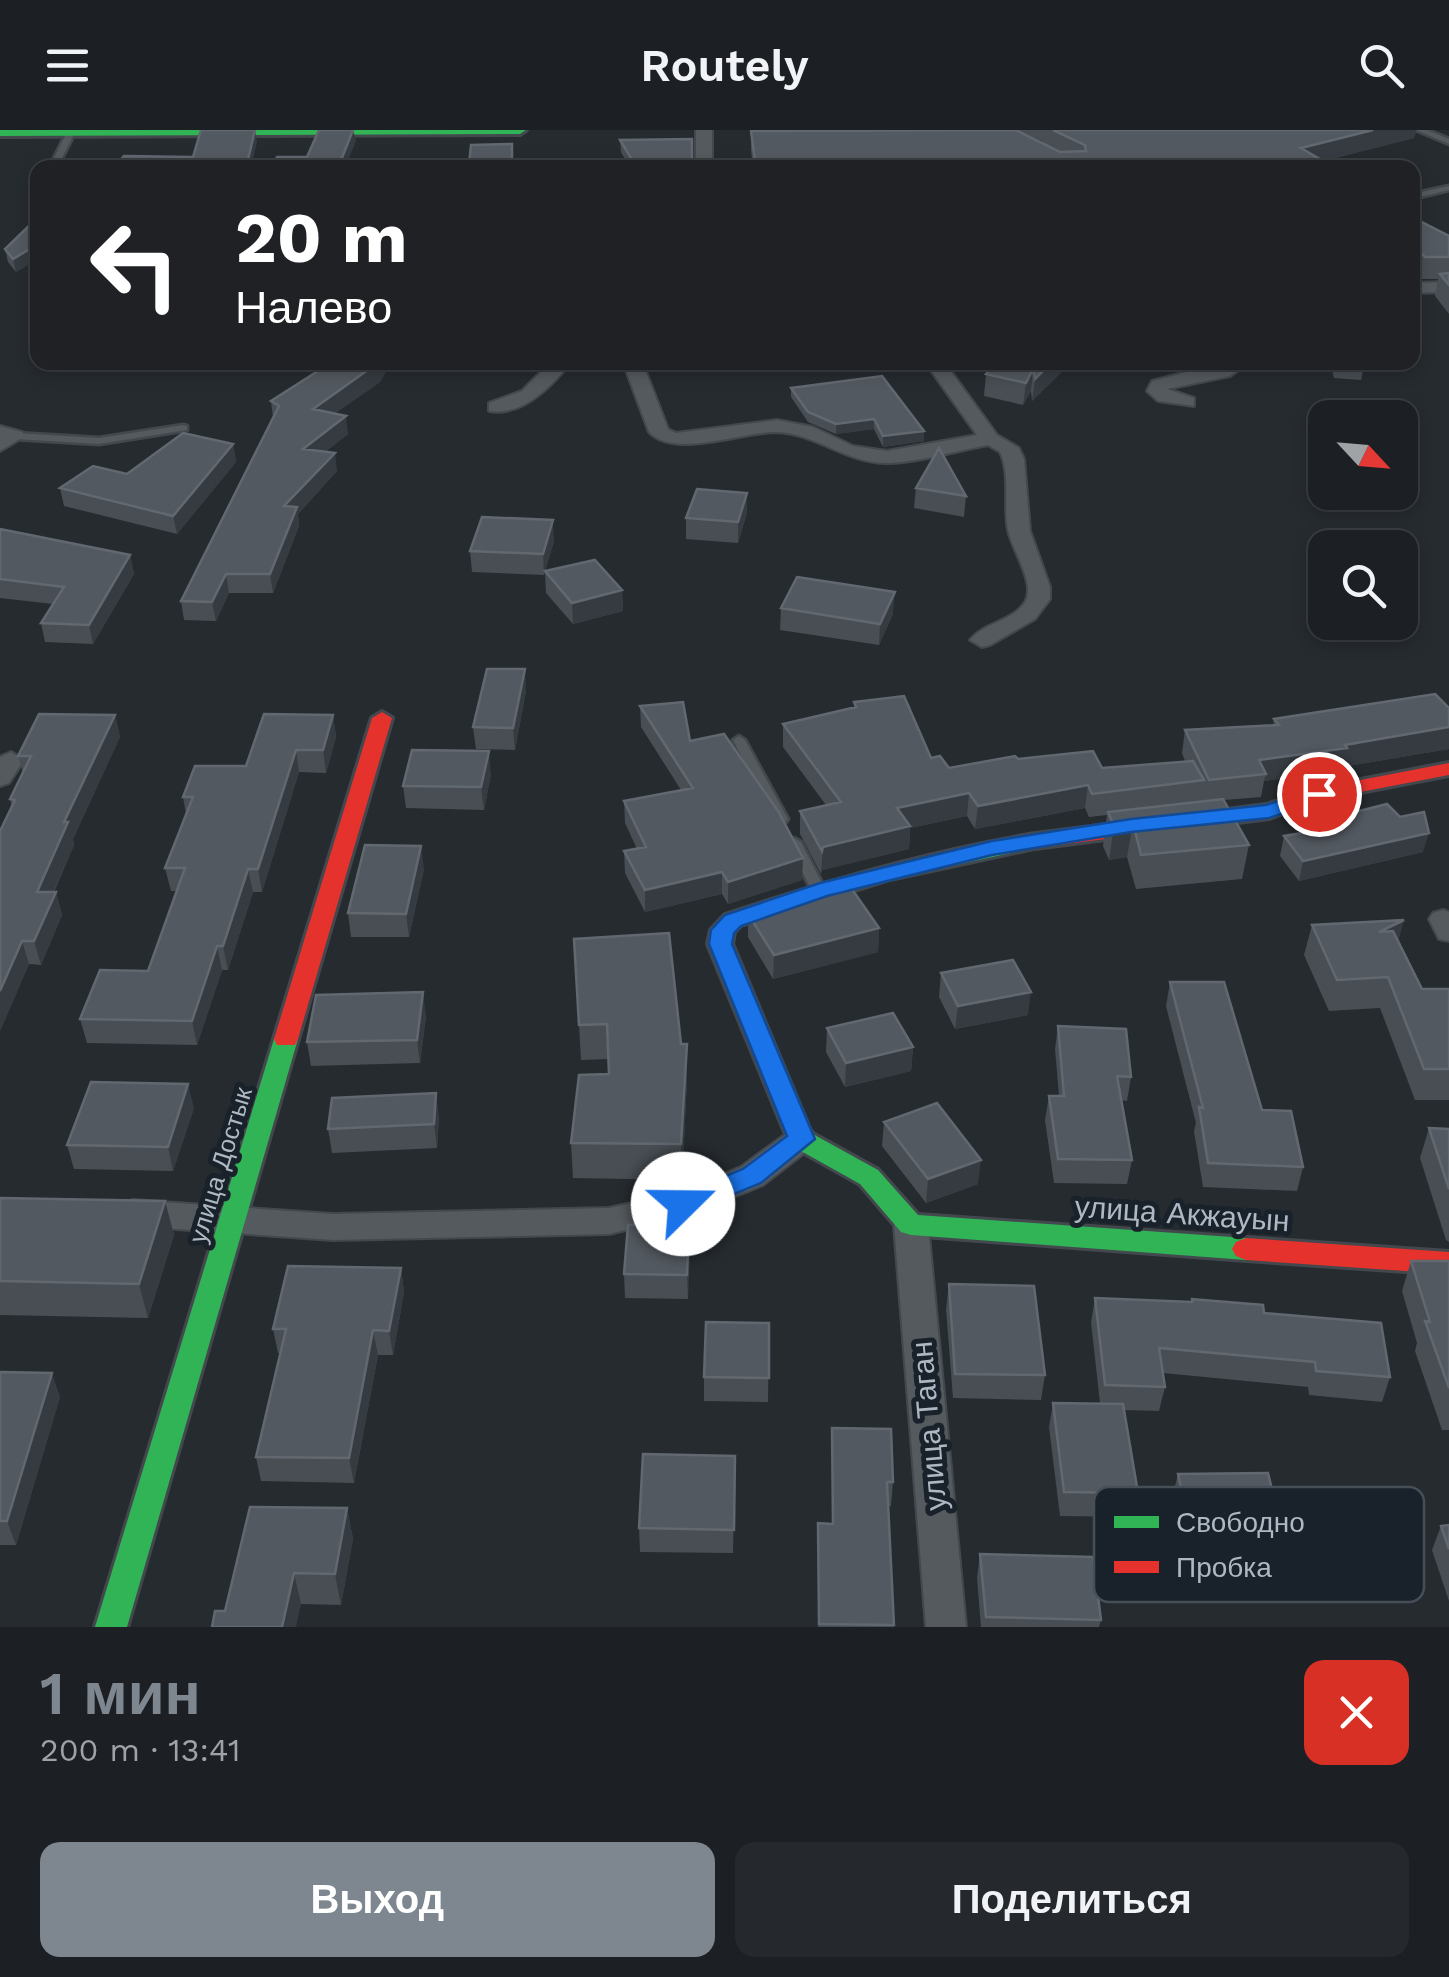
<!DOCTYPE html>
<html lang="ru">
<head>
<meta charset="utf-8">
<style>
	:root { --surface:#1c2024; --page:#25282c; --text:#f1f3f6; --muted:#a0a3a6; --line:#3a3e41; --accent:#7e8790 }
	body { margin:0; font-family:"Work Sans",sans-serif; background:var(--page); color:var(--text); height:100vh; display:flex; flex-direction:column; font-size:38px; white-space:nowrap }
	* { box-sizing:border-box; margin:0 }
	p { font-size:32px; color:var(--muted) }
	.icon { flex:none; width:55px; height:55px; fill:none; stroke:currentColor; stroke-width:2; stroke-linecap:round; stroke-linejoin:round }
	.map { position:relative; height:1497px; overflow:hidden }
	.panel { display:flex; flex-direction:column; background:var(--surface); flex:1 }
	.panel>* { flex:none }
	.top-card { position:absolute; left:30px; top:30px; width:1390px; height:210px; border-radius:20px; box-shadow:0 5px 15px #0003,0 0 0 2px var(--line); background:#202124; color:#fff; overflow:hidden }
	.needle { width:65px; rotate:116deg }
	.buttons { position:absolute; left:1308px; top:270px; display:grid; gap:20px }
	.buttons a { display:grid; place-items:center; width:110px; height:110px; border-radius:20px; background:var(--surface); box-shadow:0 5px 15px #0003,0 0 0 2px var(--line); font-size:50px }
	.pin { position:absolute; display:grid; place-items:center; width:85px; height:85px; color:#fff; margin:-42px; border:5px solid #fff; border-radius:50%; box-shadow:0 2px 10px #0007 }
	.me { position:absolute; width:110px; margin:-55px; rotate:68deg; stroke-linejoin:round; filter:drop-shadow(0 0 8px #0008) }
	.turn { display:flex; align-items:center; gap:35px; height:210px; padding:0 40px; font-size:45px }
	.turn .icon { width:130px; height:130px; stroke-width:2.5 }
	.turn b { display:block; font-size:70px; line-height:85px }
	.round { display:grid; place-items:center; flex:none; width:105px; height:105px; border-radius:20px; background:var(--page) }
	.head { display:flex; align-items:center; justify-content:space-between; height:170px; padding:0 40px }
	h1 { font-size:60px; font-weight:600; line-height:75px; color:var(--accent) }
	.action { display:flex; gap:20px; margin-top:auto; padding:20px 40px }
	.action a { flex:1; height:115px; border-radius:20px; background:var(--accent); color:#fff; font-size:40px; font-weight:600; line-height:115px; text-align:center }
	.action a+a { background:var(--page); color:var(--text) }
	header { display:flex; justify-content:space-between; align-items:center; height:130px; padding:0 40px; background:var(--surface); font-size:45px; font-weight:600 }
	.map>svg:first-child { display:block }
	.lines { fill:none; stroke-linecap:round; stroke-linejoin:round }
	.lane-casing { stroke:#42484d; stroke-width:5 }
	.street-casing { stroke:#42484d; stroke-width:4 }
	.fast-casing { stroke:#42484d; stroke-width:6 }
	.jam-casing { stroke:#42484d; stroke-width:6 }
	.lane { fill:#555a5f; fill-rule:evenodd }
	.street { fill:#555a5f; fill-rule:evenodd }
	.fast { fill:#30b455; fill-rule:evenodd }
	.jam { fill:#e5322d; fill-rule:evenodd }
	.wall { fill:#484e54 }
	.shaded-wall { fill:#363b41 }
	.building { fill:#535960; stroke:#616870; stroke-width:2.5 }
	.route { fill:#1a73e8; stroke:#114b97; stroke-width:2.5 }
	.labels { text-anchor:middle; stroke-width:10; stroke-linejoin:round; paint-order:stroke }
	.street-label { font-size:25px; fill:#aeb8c3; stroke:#19222a }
	.near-street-label { font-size:30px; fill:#aeb8c3; stroke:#19222a }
	.key { fill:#19222a; stroke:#464f58; stroke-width:2.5 }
	.key-label { font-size:28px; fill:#aeb8c3 }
</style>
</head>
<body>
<header><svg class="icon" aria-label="menu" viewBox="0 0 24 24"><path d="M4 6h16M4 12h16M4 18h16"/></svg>Routely<svg class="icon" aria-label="search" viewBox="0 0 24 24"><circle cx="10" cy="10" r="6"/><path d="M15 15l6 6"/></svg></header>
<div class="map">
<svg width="1449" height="1497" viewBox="0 0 1449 1497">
	<rect width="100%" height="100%" fill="#262b30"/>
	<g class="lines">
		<defs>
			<path id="lane" d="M68,0H76L57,38H49Z
				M1416,0H1427L1449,9V14Z
				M1449,56V60L1412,69V64Z
				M183,295L187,296V300L99,314L15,309L10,306L15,303L99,308Z
				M739,606L745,610L788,689L786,692H776L774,689L733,610Z
				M794,708L801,712L826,761L824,764H814L812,761L787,712Z"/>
			<path id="street" d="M696,0H712V38H696Z
				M1449,152V162L1412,163V153Z
				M551,232H571C552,256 522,287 489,281V273L522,261Z
				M623,232H642L668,299L676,303L777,290L813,297L853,316L887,321L977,305L925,232H944L997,305L1019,318L1024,329L1030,401L1050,457V469L1035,489L990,515L982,517L970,510C984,493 1009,492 1023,475C1039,457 1012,421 1008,400C1003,375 1011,345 1000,322L988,315C955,321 920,332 888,333C847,334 816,303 776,302C741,302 675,329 649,302Z
				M1226,232H1250L1230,246L1167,259L1194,268V276L1158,271L1147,261L1152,251Z
				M0,296L22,302L25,306L0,321Z
				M11,622L24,630L9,653L0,656V627Z
				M1443,780L1449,782V811L1439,809L1429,789L1433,783Z
				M801,997L812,1001L817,1009L812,1017L763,1055L695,1083L609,1104L333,1110L133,1096L121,1092L116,1083L121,1074L133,1070L333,1084L609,1078L677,1063L741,1037L790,1001Z
				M911,1082L923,1086L928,1095L966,1497H926L894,1095L899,1086Z"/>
			<path id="fast" d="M0,0H526L520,4L0,6Z
				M1035,704L1043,706L1046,711L1043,716L890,749L741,795L734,802L732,814L811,1003L878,1040L918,1085L1246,1108L1256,1112L1260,1119L1256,1126L1246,1130L911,1105L901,1102L860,1054L792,1016L788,1009L708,814L711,800L725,785C827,751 929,722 1035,704Z
				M286,900L295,903L298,909L127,1497H95L274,909L277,903Z"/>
			<path id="jam" d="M382,582L392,588L298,909L295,915H277L274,909L372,588Z
				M1449,633V645L1324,669L1269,688L1035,718L1024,711L1035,704L1266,675L1319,658Z
				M1246,1108L1449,1122V1144L1246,1130L1236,1126L1232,1119L1236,1112Z"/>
		</defs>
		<use href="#lane" class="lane-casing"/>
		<use href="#street" class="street-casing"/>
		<use href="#fast" class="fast-casing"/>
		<use href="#jam" class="jam-casing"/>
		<use href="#lane" class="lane"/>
		<use href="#street" class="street"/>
		<use href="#fast" class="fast"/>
		<use href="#jam" class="jam"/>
	</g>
	<path class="wall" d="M1018,0H1416L1414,8L1323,31L1335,38H753L751,20V1L1043,13V12Z
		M620,10L692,29L705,38H630L621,22Z
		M1412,73L1415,75L1413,87L1449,106V184L1435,166L1438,149H1421L1412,139Z
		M38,87V129L16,142L8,132L5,119Z
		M332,232H391L380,252L334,284L348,304L325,322L337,341L298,384L299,396L273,463H229L216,491L184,490L181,471L273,288L271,271Z
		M998,232H1072L1032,271L1031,261L1023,275L984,266L986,244Z
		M1330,232H1365L1361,250L1334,248Z
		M882,246L924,311L883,317L874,299L836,304L808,292L791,267V258Z
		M233,314L236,332L177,404L64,376L60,358L127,344Z
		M916,358L966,366L964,387L914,378Z
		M747,363V383L738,413L686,409V388Z
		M0,399L130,425L134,444L93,514L45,512L41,493L53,474L0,468Z
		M554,411L545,441L622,460L623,481L573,494L546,463L545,443L544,445L472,442L470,421Z
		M781,478L893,484L879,515L780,500Z
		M526,561L515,620L476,619L473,597Z
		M854,572L931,628L949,638L1018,629L1102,638L1185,631L1182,623L1185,600L1273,595L1274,589L1449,578V619L1342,637V641L1264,651L1261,667L1224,670L1249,715L1242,749L1136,759L1127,727L1109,730L1103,716L1107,685L1089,687L1085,678L975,699L967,686L910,698L909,719L822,740L821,744L800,704V681L826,675L783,617V594L854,578Z
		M640,576L690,611L802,750L728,774L722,764L645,782L625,743L624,721L637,719L625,693L624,671L681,660L641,597Z
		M115,585L120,607L73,709L74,715L54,762H56L62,785L41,835L29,834L0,901V701L12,677L10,669L23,643L18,626Z
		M333,585L336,607L326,643L299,642L262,762H253L228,840H222L197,915L87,913L80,889L148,841L176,761H171L165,738L186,684L183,667L246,636Z
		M491,644L484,680L406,678L403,656Z
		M1324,690L1423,722L1299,751L1280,726L1284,706L1322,700Z
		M424,739L409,807H351L348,783Z
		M748,784L879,798L878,822L773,849L748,807Z
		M1312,795L1398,812L1422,859H1449V970H1415L1380,878L1329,881L1304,825Z
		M574,809L681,914H687V950L682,1050L573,1048L571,1013L609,944L608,929L581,930Z
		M941,843L1028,885L955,899L939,867Z
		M1170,852L1303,1037L1297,1061L1203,1057L1194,1001L1196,993L1166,876Z
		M426,886L420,933L311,936L307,912Z
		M1058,896L1131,947L1127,971L1121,970L1132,1030L1127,1054L1054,1053L1045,990L1049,966H1059L1055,919Z
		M827,898L913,917L911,941L845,957L826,922Z
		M194,978L173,1041L74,1039L67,1015Z
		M439,987L437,1018L332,1023L328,999Z
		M884,992L978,1054L926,1073L882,1016Z
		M1429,998L1449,999V1112L1446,1110L1420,1028Z
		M0,1068L165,1071L174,1105L148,1188L0,1185Z
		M689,1095L688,1169L625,1168L624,1144Z
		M1411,1131H1449V1300H1442L1415,1221L1417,1213L1402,1161Z
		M401,1138L404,1162L393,1225H378L354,1353L261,1351L256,1327L280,1223H278L273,1199Z
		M949,1154L1045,1245L1041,1270L953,1268L946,1179Z
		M1095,1168L1264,1183L1390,1247L1382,1272L1309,1265L1308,1257L1163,1243L1165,1257L1159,1281L1124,1280L1138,1363L1132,1387L1060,1386L1049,1297L1053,1273H1100L1091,1192Z
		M769,1193L768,1272L704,1271V1247Z
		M0,1242L60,1267L16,1415H0Z
		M832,1298L893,1352L891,1376H888L894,1497H818V1393L832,1394Z
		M735,1326L733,1423L640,1422L639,1398Z
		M1178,1344L1287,1421L1279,1445H1188L1172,1368Z
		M347,1378L353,1409L341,1475L301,1474L225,1481Z
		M1449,1395V1471L1432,1420L1441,1396Z
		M980,1424L1101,1490L1099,1497H981L977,1448Z"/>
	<path class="shaded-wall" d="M255,0L257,12L251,38H246Z
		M353,0L356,11L345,38H338Z
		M1373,0H1416L1414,8L1297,37L1301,18Z
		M38,114V129L16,142L13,129Z
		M379,232H391L380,252L315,297L313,279Z
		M1052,232H1072L1032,271L1035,249Z
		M1033,239L1031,261L1023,275L1026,253Z
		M346,286L348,304L305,337L303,319Z
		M874,289V299L836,304V294Z
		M924,301V311L883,317V306Z
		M233,314L236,332L177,404L173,386Z
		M335,323L337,341L298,384L299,396L273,463L270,444L284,376Z
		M747,363V383L738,413V392Z
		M553,390L554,411L544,445L543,424Z
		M130,425L134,444L93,514L89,495Z
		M226,444L229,463L216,491L212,472Z
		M622,460L623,481L573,494L572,473Z
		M895,462L893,484L879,515L880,494Z
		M525,539L526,561L515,620L513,598Z
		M115,585L120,607L73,709L74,715L43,785L37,762L64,692Z
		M333,585L336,607L326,643L323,620Z
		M1449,597V619L1342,637V641L1264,651L1266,644L1259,630Z
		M296,620L299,642L262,762L258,739Z
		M489,621L491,644L484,680L481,657Z
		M1088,655L1085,678L975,699L978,676Z
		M969,663L967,686L910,698L909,719L822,740L821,744L823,717L897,678Z
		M1133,693L1127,727L1109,730L1114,696Z
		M1429,703L1423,722L1299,751L1303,731Z
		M421,716L424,739L409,807L406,784Z
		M803,728L802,750L728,774V752Z
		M248,739L253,762L228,840L223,816Z
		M722,742V764L645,782V760Z
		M56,762L62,785L41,835L34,811Z
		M1404,790L1396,820L1379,802Z
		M879,798L878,822L773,849L774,825Z
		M22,811L29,834L0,901V861Z
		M217,816L222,840L197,915L192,891Z
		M423,862L426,886L420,933L417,910Z
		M1031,862L1028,885L955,899L958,876Z
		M687,914V950L682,1050L681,1014Z
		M913,917L911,941L845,957L846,933Z
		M188,954L194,978L173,1041L168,1017Z
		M436,963L439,987L437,1018L434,994Z
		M981,1030L978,1054L926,1073L928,1049Z
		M165,1071L174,1105L148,1188L139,1154Z
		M689,1095L690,1119L688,1169L687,1145Z
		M401,1138L404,1162L393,1225L389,1201Z
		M373,1200L378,1225L354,1353L349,1328Z
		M52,1243L60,1267L16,1415L7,1391Z
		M347,1378L353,1409L341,1475L335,1444Z
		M294,1443L301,1474L296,1497H282Z"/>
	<path class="building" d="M201,0H255L246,38H114L124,26L193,27Z
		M319,0H353L338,38H272L277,27H307Z
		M1016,0L1060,22L1086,21L1085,15L1053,0H1373L1301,18L1335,38H1281L1271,32L1276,38H1129L1130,36L1106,38H987L986,35L905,36L906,38H756L751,1Z
		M692,9V29L705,38H637L620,10Z
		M512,14V38H418L419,34H469L471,15Z
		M38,87V114L13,129L5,119Z
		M1412,87L1449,106V127H1425L1412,112Z
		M1449,143V155L1440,144Z
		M332,232H379L313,279L346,286L303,319L335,323L284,376L297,377L270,444H226L212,472L181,471L279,276L271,271Z
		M998,232H1052L1035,249L1033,239L1026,253L986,244Z
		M882,246L924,301L883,306L874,289L836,294L808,282L791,258Z
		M183,303L233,314L173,386L60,358L93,336L127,344Z
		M939,318L966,366L916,358Z
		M697,359L747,363L738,392L686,388Z
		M482,387L553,390L543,424L470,421Z
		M0,399L130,425L89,495L41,493L64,457L0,449Z
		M595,430L622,460L572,473L545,441Z
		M797,447L895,462L880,494L781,478Z
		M487,539H525L513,598L473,597Z
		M1435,564L1449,578V597L1345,615L1347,618L1259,630L1266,644L1209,650L1185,600L1279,595L1274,589Z
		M904,566L931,628L940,626L949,638L1015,626L1018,629L1093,621L1102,638L1193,631L1204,650L1092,664L1088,655L978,676L969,663L897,678L910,696L823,717L822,721L800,681L841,672L783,594L856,577L854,572Z
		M683,572L690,611L724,604L778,681L803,728L728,752L722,742L645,760L624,721L646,717L624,671L693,658L640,576Z
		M39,584L115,585L64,692H68L37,762H56L34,811H22L0,861V701L15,670L10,669L31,626H18Z
		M264,584L333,585L323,620H296L258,739H248L223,816H217L192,891L80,889L100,840L148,841L185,738H165L193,667H183L195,636H246Z
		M412,620L489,621L481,657L403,656Z
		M1223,669L1249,715L1141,725L1133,693L1114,696L1108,682Z
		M1387,674L1400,687L1424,682L1429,703L1303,731L1284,706L1332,698L1324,690Z
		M365,715L421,716L406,784L348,783Z
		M845,749L879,798L774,825L748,784L750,779Z
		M1404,790L1379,802L1393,801L1422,859H1449V939H1424L1388,847L1337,850L1312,795Z
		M669,803L681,914H687L681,1014L571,1013L579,945L609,944L607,894L579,895L574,809Z
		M1013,830L1031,862L958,876L941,843Z
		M1170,852H1224L1262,980L1291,981L1303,1037L1208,1033L1199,977L1203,978Z
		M423,862L417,910L307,912L316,865Z
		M893,883L913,917L846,933L827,898Z
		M1058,896L1126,899L1131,947L1117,946L1132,1030L1058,1029L1049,966H1064Z
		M91,952L188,954L168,1017L67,1015Z
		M436,963L434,994L328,999L332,968Z
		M937,973L981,1030L928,1049L884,992Z
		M1429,998L1449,999V1059Z
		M0,1068L165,1071L139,1154L0,1151Z
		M628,1095H689L687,1145L624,1144Z
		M1411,1131H1449V1258L1425,1191L1430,1192Z
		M288,1136L401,1138L389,1201L373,1200L349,1328L256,1327L286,1199H273Z
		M949,1154L1034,1156L1045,1245L955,1244Z
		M1095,1168L1192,1172V1169L1263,1175L1264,1183L1381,1193L1390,1247L1316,1241L1315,1232L1159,1218L1165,1257L1105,1255Z
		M706,1192L769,1193V1248L704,1247Z
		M0,1242L52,1243L7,1391H0Z
		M1053,1273L1123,1274L1138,1363L1064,1362Z
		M832,1298L891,1299L893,1352H887L894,1495L819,1494L818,1393L833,1394Z
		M643,1324L735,1326L734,1400L639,1398Z
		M1268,1343L1287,1421H1194L1178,1344Z
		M250,1377L347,1378L335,1444L294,1443L282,1497H212L215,1481H225Z
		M1449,1395V1419L1441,1396Z
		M980,1424L1093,1427L1101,1490L986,1487Z"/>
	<path class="route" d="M1319,658L1326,659L1330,664L1326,669L1269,688L1131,702L992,725L827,766L741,796L734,803L732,814L815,1009L761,1053L693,1081L683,1084L674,1081L670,1074L674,1067L743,1039L787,1006L709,814L711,800L725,785L820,753L992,711L1131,689L1266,675Z"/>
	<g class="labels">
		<g class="street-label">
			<text transform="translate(220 1035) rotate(-73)" y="9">улица Достык</text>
		</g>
		<g class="near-street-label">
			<text transform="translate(1182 1084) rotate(4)" y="10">улица Акжауын</text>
			<text transform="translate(929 1296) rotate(-95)" y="10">улица Таган</text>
		</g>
	</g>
	<rect x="1094" y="1357" width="330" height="115" rx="15" class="key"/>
	<rect x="1114" y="1386" width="45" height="12" fill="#30b455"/>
	<rect x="1114" y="1431" width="45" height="12" fill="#e5322d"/>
	<g class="key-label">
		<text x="1176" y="1402">Свободно</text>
		<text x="1176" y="1447">Пробка</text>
	</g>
</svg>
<div class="buttons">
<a><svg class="needle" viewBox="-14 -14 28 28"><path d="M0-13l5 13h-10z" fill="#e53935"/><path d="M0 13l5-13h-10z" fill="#a0a3a6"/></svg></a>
<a><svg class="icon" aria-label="search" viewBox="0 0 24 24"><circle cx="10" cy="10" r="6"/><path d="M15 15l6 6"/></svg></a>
</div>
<div class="pin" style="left:1319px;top:664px;background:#d93025"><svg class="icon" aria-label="arrive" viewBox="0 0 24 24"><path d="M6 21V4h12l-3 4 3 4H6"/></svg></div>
<svg class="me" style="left:683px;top:1074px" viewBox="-20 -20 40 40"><circle r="19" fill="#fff"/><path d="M0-13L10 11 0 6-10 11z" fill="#1a73e8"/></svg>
<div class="top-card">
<div class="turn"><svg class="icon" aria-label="left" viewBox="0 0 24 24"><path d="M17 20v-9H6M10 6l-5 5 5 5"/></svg><div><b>20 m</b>Налево</div></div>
</div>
</div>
<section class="panel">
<div class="head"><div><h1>1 мин</h1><p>200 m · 13:41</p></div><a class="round" style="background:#d93025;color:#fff"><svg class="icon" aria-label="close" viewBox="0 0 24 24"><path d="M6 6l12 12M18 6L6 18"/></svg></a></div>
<div class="action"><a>Выход</a><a>Поделиться</a></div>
</section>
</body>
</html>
